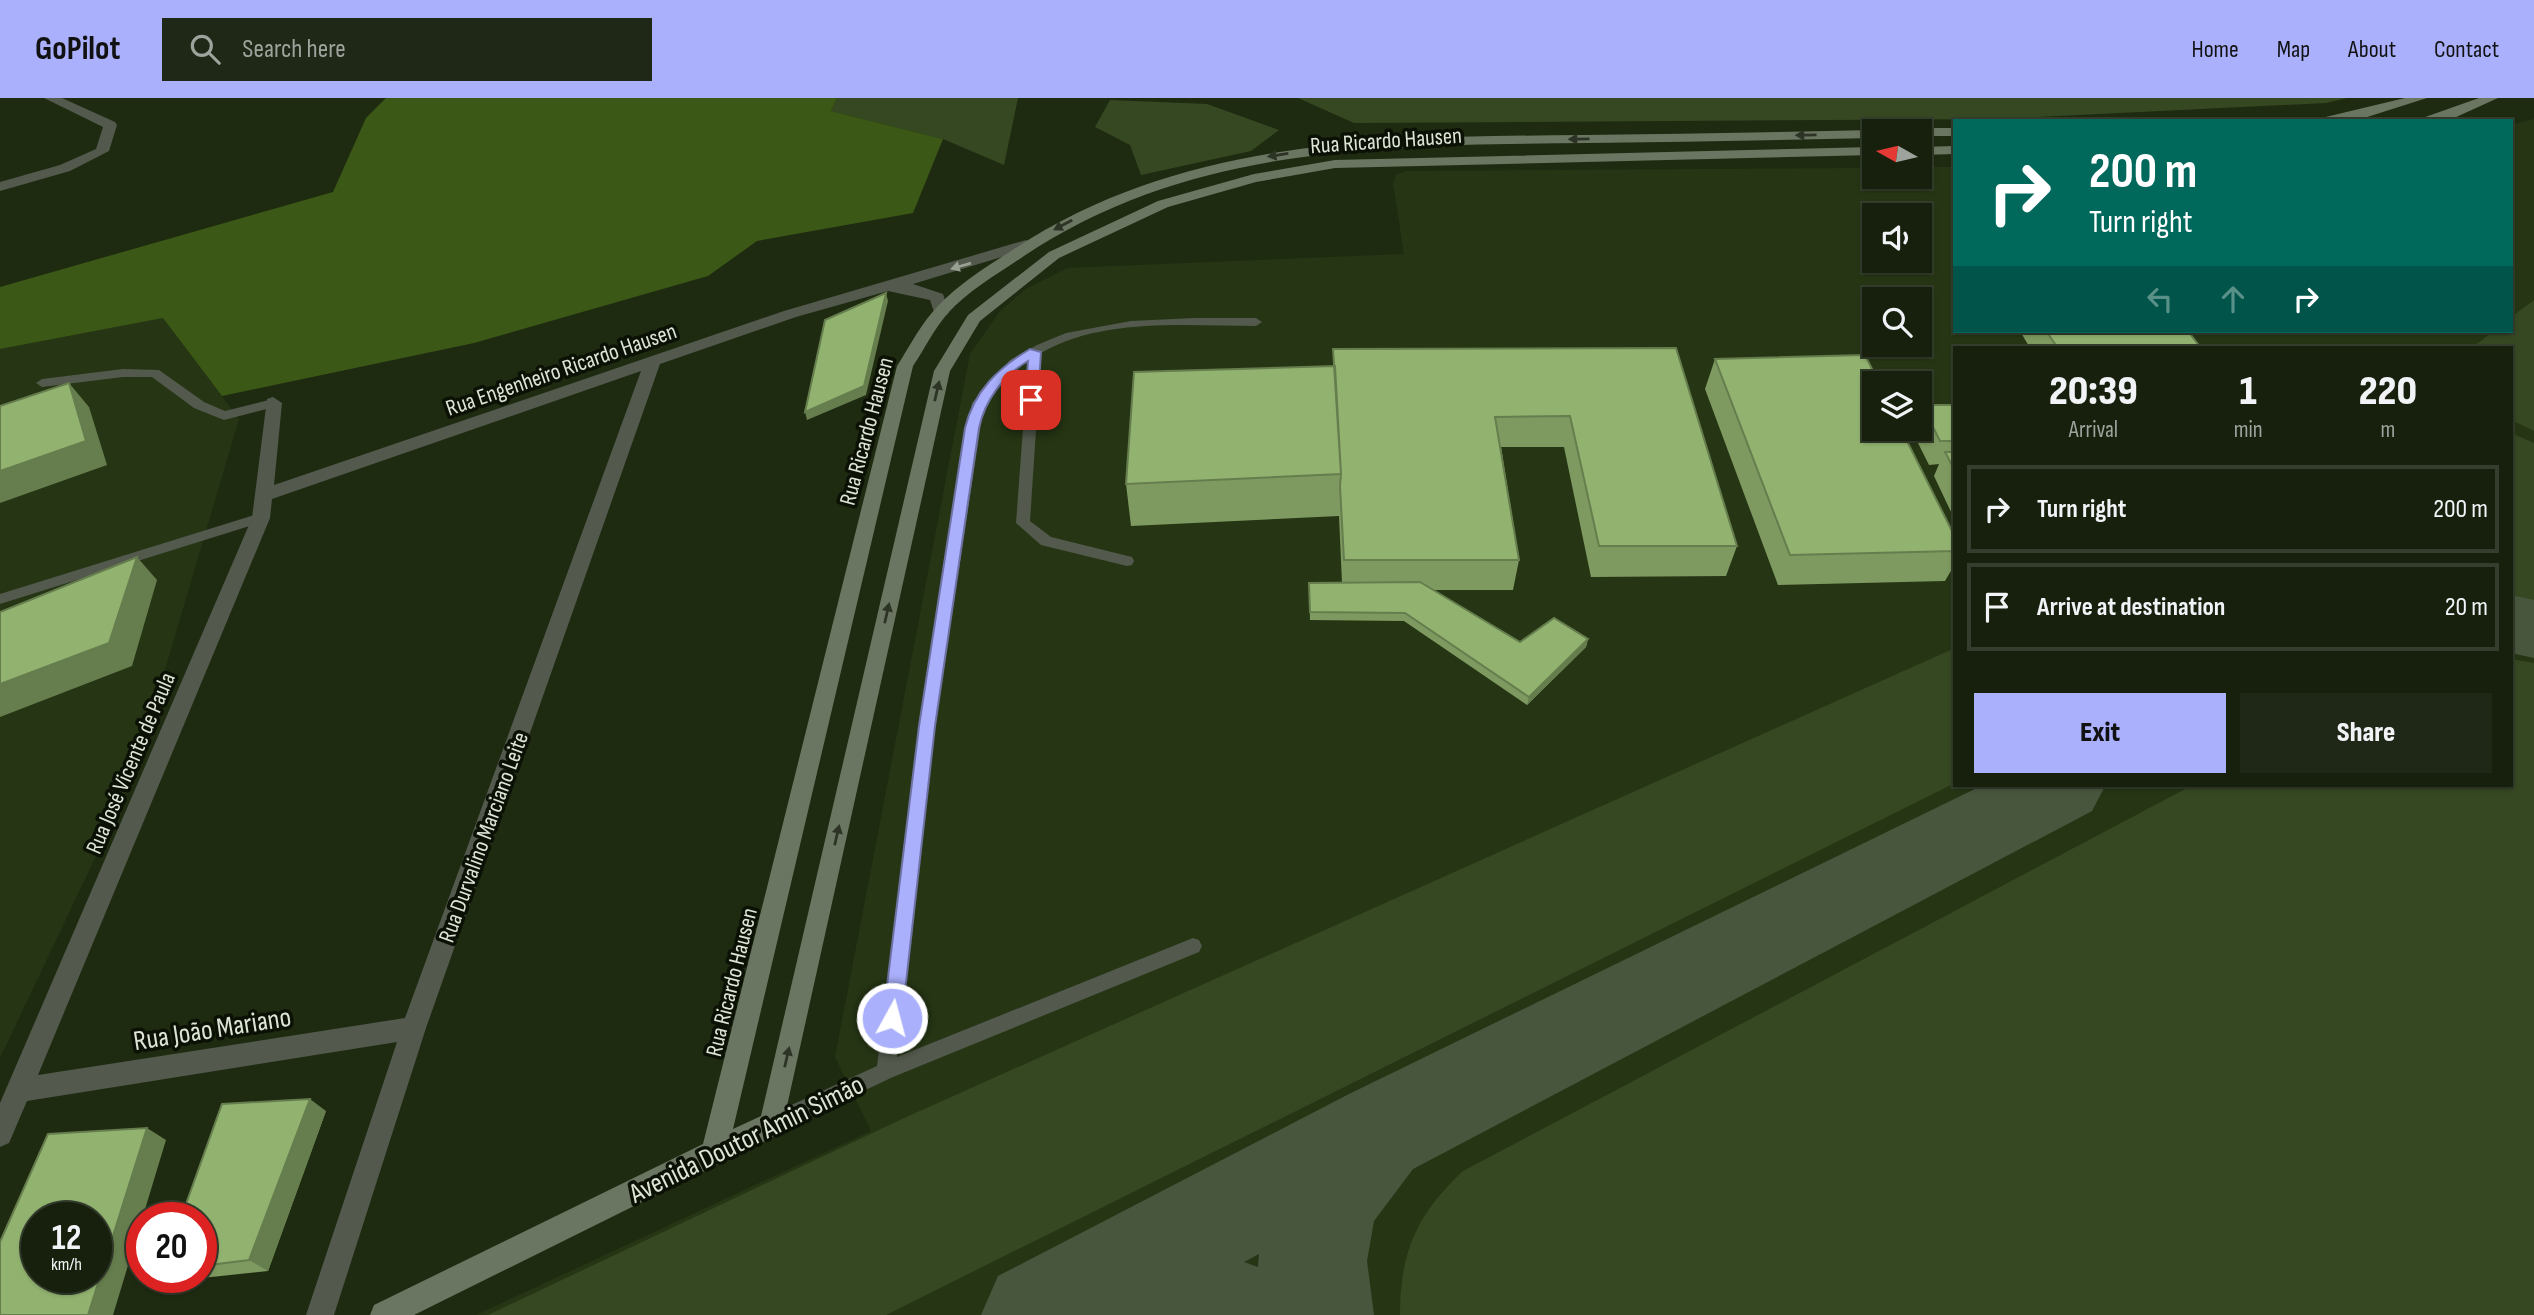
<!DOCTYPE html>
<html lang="en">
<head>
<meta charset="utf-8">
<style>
	:root { --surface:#16200d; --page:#1f2816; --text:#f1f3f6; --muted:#9ea39d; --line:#353e2e; --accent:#aab0fc }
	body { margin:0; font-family:"Sofia Sans Condensed",sans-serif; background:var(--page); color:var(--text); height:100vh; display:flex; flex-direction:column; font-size:26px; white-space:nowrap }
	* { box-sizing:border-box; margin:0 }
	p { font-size:23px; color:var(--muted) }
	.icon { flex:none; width:38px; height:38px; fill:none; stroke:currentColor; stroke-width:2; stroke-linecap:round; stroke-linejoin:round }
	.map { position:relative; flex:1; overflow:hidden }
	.details { position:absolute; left:1953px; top:248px; width:560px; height:441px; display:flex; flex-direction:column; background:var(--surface); border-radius:0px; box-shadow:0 2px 5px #0004,0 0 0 2px var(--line) }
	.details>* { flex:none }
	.top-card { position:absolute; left:1953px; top:21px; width:560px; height:214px; border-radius:0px; box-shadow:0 2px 5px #0004,0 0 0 2px var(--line); background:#00695c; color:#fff; overflow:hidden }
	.needle { width:46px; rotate:278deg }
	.fabs { position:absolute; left:1862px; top:21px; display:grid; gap:14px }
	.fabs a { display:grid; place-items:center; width:70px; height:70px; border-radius:0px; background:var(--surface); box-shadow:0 2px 5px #0004,0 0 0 2px var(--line); font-size:35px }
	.speed { position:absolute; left:21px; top:1104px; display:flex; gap:14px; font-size:35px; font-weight:700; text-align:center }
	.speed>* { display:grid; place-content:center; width:91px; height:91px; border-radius:50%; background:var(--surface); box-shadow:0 2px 5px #0004,0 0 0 2px var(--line); line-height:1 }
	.speed small { font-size:18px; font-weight:400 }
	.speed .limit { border:10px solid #d22; background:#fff; color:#111 }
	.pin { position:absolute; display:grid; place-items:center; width:60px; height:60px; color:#fff; margin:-30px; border-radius:14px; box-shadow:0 4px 10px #0006 }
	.me { position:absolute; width:77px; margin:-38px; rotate:7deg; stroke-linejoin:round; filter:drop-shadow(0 0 5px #0008) }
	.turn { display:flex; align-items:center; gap:24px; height:147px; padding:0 21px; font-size:32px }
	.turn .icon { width:91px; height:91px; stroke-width:2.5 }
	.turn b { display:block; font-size:49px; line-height:60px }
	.lanes { display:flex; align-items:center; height:66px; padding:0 21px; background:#0003; justify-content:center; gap:35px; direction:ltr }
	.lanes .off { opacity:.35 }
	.eta { display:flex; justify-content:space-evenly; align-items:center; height:119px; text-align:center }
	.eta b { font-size:42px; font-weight:800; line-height:49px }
	.primary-button { display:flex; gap:14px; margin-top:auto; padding:14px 21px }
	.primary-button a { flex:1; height:80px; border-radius:0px; background:var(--accent); color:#111; font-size:28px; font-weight:800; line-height:80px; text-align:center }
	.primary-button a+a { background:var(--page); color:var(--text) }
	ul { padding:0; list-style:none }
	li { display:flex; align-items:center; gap:21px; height:88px; margin:0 14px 10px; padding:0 7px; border:4px solid var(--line); border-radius:0px }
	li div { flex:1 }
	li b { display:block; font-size:26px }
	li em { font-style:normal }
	header { display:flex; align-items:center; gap:42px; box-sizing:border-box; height:98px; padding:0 35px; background:var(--accent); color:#111 }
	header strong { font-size:33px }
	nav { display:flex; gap:38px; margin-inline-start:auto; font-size:24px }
	.search { width:490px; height:63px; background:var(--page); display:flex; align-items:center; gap:18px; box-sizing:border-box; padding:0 24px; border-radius:0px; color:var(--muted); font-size:26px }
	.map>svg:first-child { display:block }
	.built { fill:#263614; fill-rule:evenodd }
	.green { fill:#364822 }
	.forest { fill:#3c5816 }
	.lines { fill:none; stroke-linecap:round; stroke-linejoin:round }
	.taxiway { fill:#49563e; fill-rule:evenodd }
	.lane { fill:#53594d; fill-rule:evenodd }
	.street { fill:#53594d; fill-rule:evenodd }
	.secondary { fill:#6b7662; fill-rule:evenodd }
	.wall { fill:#7e9a60 }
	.shaded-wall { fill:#667d4e }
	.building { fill:#92b370; stroke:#667d4e; stroke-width:2; fill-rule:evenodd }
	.oneway { fill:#2d3426 }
	.oneway2 { fill:#98a092 }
	.route { fill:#aab0fc; stroke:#6e72a4; stroke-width:2 }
	.labels { text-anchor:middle; stroke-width:7; stroke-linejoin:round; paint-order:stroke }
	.street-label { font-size:23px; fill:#dde6d6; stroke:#0c1106 }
	.near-street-label { font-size:28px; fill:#dde6d6; stroke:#0c1106 }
</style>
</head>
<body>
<header>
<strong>GoPilot</strong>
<div class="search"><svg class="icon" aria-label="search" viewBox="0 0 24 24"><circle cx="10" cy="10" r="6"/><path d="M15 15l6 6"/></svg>Search here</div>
<nav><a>Home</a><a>Map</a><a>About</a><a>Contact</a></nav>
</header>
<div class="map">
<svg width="2534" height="1217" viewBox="0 0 2534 1217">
	<rect width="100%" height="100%" fill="#1e2b11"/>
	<path class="built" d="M2534,21V202L2511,219V27Z
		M1920,69H1955V233H2494L2471,250H1955V688H2511V322L2534,333V1217H476L871,1033L835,959L970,256L1000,213L1026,191L1067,170L1404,156L1393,85L1396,77L1406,73L1874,70V79H1920ZM1874,117H1920V163H1874ZM1874,201H1920V247H1874ZM1874,285H1920V331H1874Z
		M163,220L239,321L133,680L0,960V251Z"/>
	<path class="green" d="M837,0H1018L1004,67L943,41L831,13Z
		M1298,0H2347L2326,5L1998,21L1354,25Z
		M1110,2L1207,6L1279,32L1251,53L1141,77L1130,47L1095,29Z
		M2534,202V333L2511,322V250H2471L2494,233H2511V219Z
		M2511,335L2534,345V506L2511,499Z
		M1955,550V685L886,1217H488L902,1021Z
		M2511,561L2534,565V1217H1400C1400,1154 1417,1116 1463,1073L2191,688H2511Z"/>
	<path class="forest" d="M386,0H837L831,13L943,41L913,115L757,143L708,178L474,245L222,298L163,220L0,251V189L333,94L366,20Z"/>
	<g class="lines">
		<path class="taxiway" d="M2511,497L2534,502V560L2511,555Z
			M1981,688H2105L2092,713L1413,1071L1374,1123L1367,1163L1374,1217H981L998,1178L1347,997ZM1259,1156L1258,1169L1244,1164Z"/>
		<path class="lane" d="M1194,220H1256L1262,224L1256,228C1187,228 1103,219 1041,255L1030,423L1051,439L1132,459L1134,463L1132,467L1127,468L1041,447L1016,425L1028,262L1008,277L984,306L935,628L897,959L1193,840L1199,842L1202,848L1199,854L893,979L779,1033L772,1035L765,1033L762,1026L765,1019L877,968L919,628L972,305L1010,262L1037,247L1066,235L1131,223Z
			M123,271L159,272L204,304L225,313L273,301L279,305L278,308L224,322L194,310L152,279H123L42,289L36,285L42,281Z
			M261,415L268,420L266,423L0,506V496Z"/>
		<path class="street" d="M44,0H62L115,24L117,27L109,53L70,73L0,93V84L60,67L96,51L103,29Z
			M1026,142L1034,147L1031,150L913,186L943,196L949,214L947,217H935L930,202L888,193L796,219L660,266L426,930L334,1217H306L397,944L27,1003L9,1045L0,1049V1005L252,420L267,301L273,299L282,305L274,387L784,213ZM641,273L405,920L38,977L270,420L272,401Z"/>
		<path class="secondary" d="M2405,0H2427L2364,20L2309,23Z
			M2479,0H2498L2454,20L2414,23Z
			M1955,30V38H1920V33H1914L1920,30Z
			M1874,32L1879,33H1874V40C1779,42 1684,44 1589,45C1393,47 1193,45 1024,158C999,175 969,192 948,215C934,231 925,250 913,268L733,1031L761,1018L934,273L968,217L1049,154L1158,103L1254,76L1335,62L1874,49V57L1335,70L1256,84L1168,109L1059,160L980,223L950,273L781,1035L414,1217H370L374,1207L703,1046L897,268C910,248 921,225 939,207C959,186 986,169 1011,153C1182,39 1384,39 1583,37C1680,36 1777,34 1874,32Z
			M1955,48V56L1920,57V49Z"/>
	</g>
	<path class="wall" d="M2020,233H2188L2200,249L2030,250Z
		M1676,250L1737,448L1726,478L1591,479L1564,349H1501L1519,462L1513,492H1433L1520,544L1588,541L1586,549L1527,607L1404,523L1310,522L1309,485H1342L1339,418L1131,428L1126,386L1333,268V251Z
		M1715,261L1955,439V466L1945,483L1778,487L1705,291Z
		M1922,307H1955V416H1952L1934,378L1939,366L1929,367L1911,331H1920V313Z
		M326,1013L268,1173L183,1182L178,1180H201V1120Z"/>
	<path class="shaded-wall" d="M886,195L888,203L866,297L807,322L805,314Z
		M69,285L89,309L107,367L0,405V373Z
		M137,459L157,482L132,568L0,619V586Z
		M1588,541L1586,549L1527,607L1529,599Z
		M310,1001L326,1013L268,1173L249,1162Z
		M147,1030L166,1042L113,1217H88Z"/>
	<path class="building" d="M886,195L864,288L805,314L825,222Z
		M2046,233H2188L2200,249L2058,250Z
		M1676,250L1737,448H1599L1570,318L1495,319L1519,462H1344L1340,388L1341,376L1333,251Z
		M1865,257L1879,285H1874V331H1901L1955,439V453L1790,457L1715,261Z
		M1335,268L1341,376L1126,386L1134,274Z
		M69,285L86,343L0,373V308Z
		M1922,307H1955V343H1940Z
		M1945,354H1955V373Z
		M137,459L109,545L0,586V514Z
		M1420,484L1520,544L1554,520L1588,541L1529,599L1405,515L1310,514L1309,485Z
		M310,1001L249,1162L201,1168V1120H181L222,1006Z
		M147,1030L88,1217H0V1144L48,1036ZM37,1120H96V1180H37Z"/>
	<defs><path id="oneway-solid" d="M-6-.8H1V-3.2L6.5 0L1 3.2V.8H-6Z" transform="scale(1.75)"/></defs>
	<g class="oneway">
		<use href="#oneway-solid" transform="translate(1806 37) rotate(179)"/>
		<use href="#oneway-solid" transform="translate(1579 41) rotate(179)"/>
		<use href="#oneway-solid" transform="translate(1278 57) rotate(171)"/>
		<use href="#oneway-solid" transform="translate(1063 127) rotate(152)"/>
		<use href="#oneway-solid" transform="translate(937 293) rotate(-77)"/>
		<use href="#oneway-solid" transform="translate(887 515) rotate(-77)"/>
		<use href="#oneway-solid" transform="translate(837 737) rotate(-77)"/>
		<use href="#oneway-solid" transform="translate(787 959) rotate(-77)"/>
	</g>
	<use class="oneway2" href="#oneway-solid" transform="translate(961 168) rotate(164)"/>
	<path class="route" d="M1030,251L1041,254L1038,302L1031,307L1025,302L1028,263C1003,278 985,302 979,330L935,628L902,920L899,926L892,928L886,926L883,920L919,628L965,330C974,293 998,270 1030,251Z"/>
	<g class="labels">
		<g class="street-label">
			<text transform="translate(1386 42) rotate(-4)" y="8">Rua Ricardo Hausen</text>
			<text transform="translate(561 271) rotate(-19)" y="8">Rua Engenheiro Ricardo Hausen</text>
			<text transform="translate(866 333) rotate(-75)" y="8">Rua Ricardo Hausen</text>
			<text transform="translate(130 665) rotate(-67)" y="8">Rua José Vicente de Paula</text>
			<text transform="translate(483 739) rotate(-70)" y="8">Rua Durvalino Marciano Leite</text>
			<text transform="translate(731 884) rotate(-76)" y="8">Rua Ricardo Hausen</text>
		</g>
		<g class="near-street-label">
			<text transform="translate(212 930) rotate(-9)" y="10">Rua João Mariano</text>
			<text transform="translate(746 1040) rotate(-26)" y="10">Avenida Doutor Amin Simão</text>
		</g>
	</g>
</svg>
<div class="fabs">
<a><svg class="needle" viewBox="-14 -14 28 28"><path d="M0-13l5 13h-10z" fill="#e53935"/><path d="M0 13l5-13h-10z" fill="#9ea39d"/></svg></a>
<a><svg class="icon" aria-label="sound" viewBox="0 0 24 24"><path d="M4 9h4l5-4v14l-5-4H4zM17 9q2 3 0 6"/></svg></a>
<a><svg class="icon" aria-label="search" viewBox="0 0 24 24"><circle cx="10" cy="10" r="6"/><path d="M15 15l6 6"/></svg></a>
<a><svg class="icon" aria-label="layers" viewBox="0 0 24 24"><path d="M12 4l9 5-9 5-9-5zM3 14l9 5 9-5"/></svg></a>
</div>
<div class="speed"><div>12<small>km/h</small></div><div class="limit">20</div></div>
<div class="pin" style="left:1031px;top:302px;background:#d93025"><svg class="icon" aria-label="arrive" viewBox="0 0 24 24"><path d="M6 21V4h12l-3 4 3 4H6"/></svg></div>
<svg class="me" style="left:892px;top:920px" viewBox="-20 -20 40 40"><circle r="17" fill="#aab0fc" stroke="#fff" stroke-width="3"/><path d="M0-11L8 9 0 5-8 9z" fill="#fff"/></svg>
<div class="top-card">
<div class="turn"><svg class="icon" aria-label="right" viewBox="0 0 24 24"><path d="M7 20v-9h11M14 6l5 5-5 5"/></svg><div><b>200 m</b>Turn right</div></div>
<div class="lanes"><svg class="icon off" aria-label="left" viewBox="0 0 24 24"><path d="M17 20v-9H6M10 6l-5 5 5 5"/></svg><svg class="icon off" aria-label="ahead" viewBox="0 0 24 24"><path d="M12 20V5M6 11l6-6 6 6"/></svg><svg class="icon" aria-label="right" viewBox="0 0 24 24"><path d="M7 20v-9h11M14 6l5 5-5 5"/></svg></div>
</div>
<section class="details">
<div class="eta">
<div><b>20:39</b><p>Arrival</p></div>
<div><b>1</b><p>min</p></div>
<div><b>220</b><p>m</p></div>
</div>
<ul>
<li><svg class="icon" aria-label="right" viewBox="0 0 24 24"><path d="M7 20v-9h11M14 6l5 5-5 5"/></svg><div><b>Turn right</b></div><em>200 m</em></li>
<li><svg class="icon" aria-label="arrive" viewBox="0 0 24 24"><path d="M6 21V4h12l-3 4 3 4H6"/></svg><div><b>Arrive at destination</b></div><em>20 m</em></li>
</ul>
<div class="primary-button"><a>Exit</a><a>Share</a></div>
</section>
</div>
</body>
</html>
